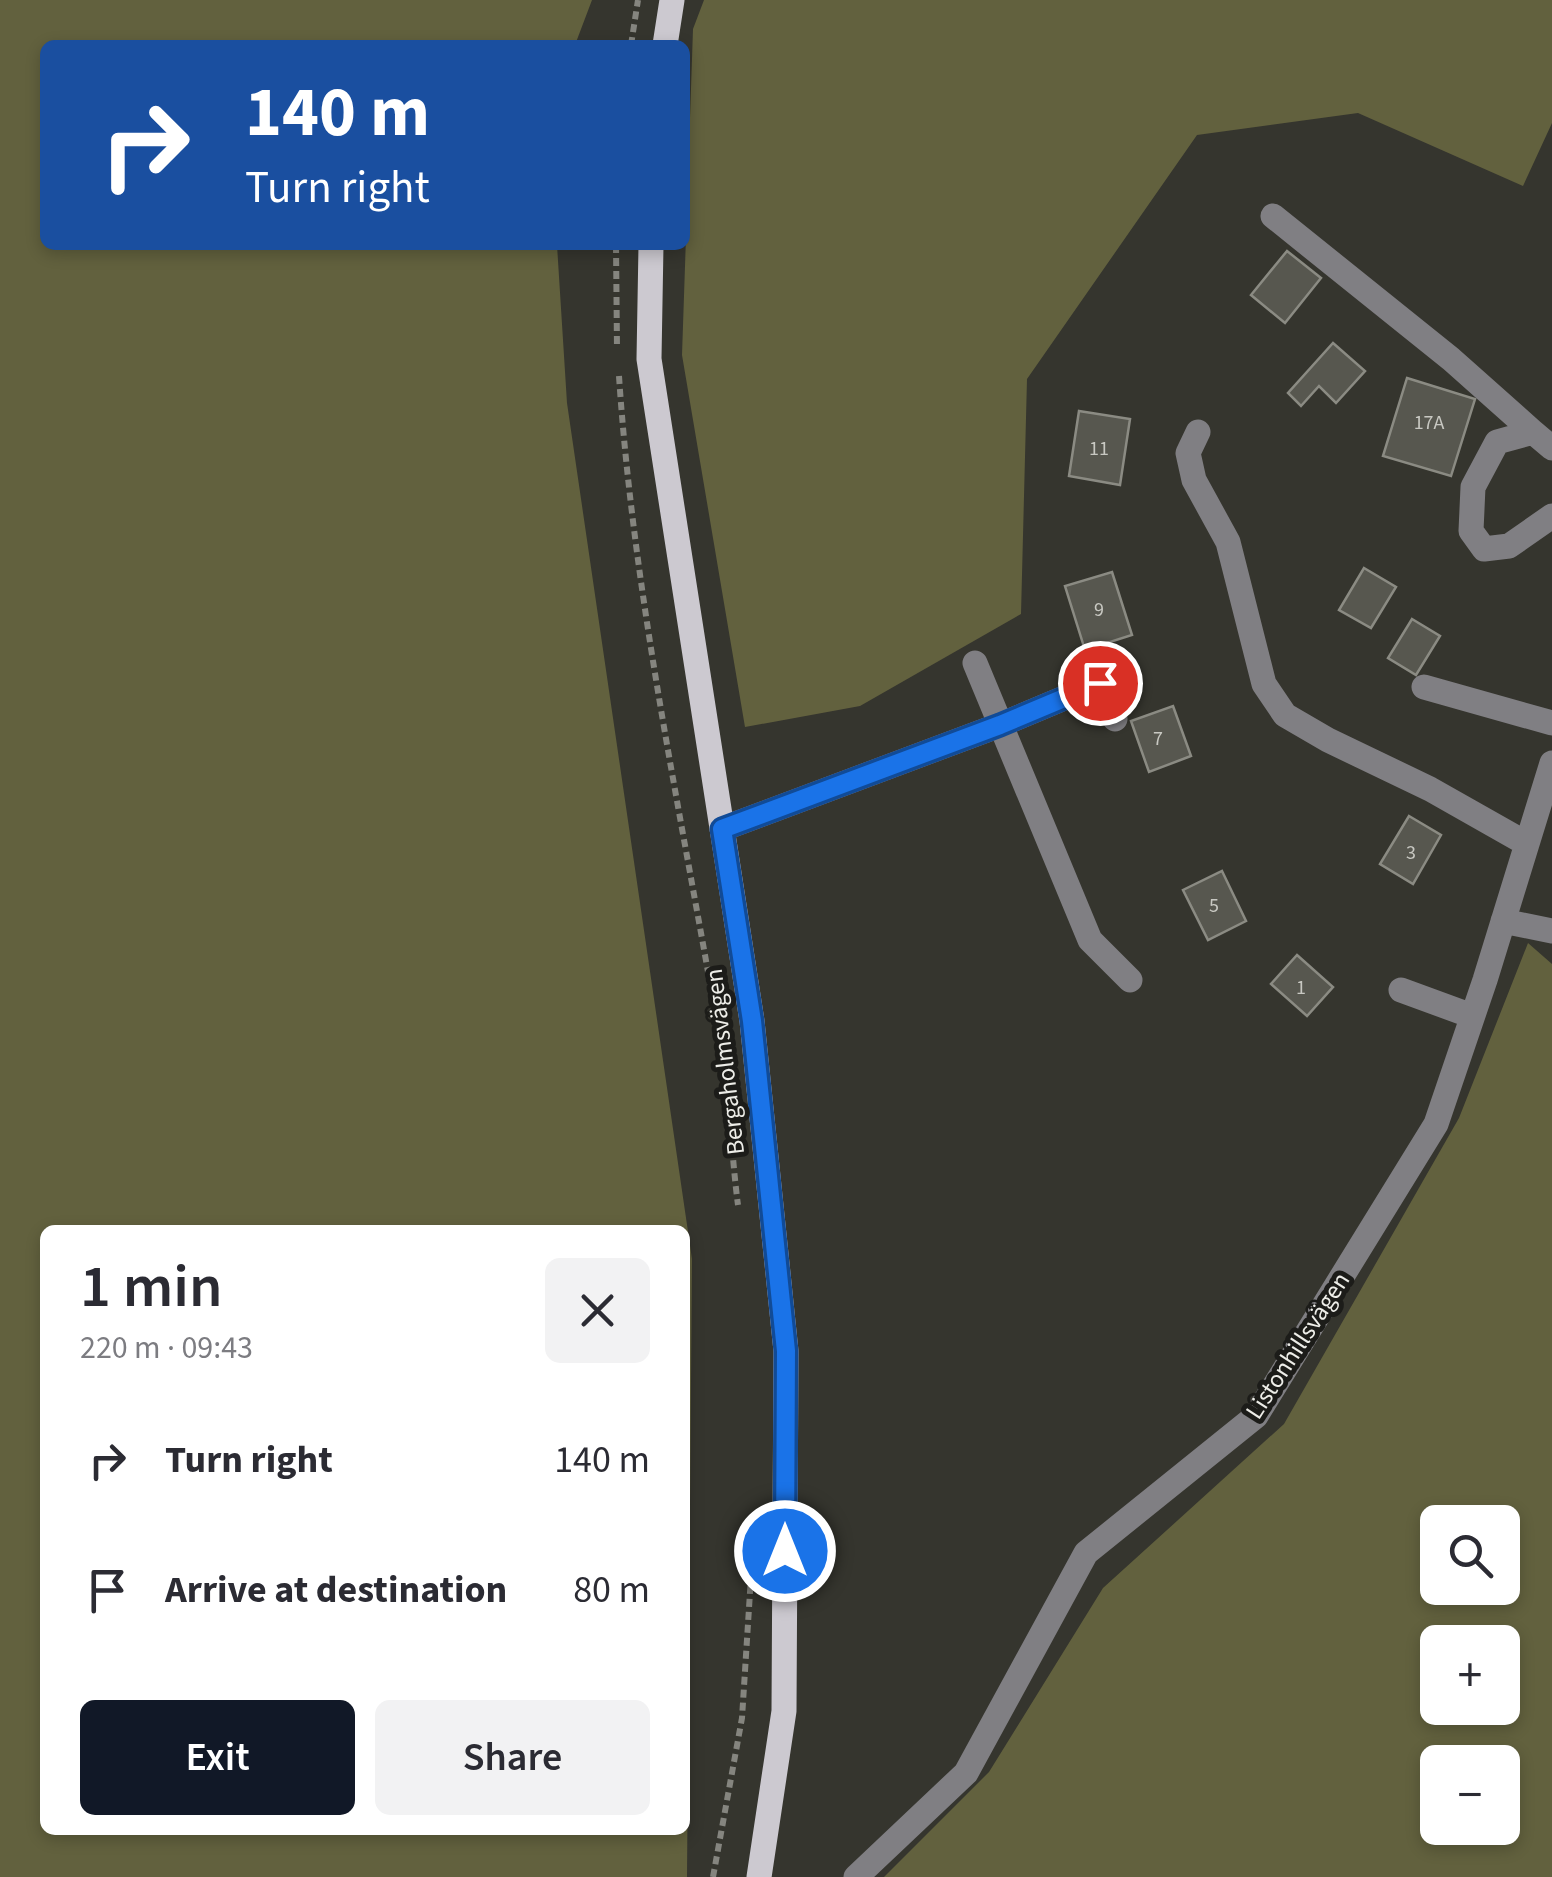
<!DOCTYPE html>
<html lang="en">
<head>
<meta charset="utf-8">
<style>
	:root { --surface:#fff; --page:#f2f2f3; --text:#2b2b33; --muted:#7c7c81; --accent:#111827 }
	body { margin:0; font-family:"Source Sans 3",sans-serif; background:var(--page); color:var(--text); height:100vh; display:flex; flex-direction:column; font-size:38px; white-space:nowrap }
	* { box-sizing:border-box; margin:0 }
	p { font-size:32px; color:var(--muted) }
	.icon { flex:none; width:55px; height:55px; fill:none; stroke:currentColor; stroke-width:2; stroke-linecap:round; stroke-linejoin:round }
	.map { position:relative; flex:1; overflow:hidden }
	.details { position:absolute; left:40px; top:1225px; width:650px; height:610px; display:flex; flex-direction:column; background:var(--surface); border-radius:15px; box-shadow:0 5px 15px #0003 }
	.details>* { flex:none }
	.top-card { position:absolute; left:40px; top:40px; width:650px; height:210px; border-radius:15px; box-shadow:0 5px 15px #0003; background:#1a4fa0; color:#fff; overflow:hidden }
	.tools { position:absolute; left:1420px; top:1505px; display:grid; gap:20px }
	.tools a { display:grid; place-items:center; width:100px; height:100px; border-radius:15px; background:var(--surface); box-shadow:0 5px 15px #0003; font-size:50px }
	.pin { position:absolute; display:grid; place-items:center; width:85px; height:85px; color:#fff; margin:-42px; border:5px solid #fff; border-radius:50%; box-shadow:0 2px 10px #0007 }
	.me { position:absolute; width:110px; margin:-55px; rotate:0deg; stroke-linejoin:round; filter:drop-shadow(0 0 8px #0008) }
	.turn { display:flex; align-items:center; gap:35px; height:210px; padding:0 40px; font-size:45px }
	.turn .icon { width:130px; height:130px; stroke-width:2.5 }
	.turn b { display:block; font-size:70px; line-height:85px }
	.round { display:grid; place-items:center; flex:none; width:105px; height:105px; border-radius:15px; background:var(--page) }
	.summary { display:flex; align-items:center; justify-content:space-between; height:170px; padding:0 40px }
	h1 { font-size:60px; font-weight:600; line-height:75px }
	.action { display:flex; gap:20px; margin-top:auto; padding:20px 40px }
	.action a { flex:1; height:115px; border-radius:15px; background:var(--accent); color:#fff; font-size:40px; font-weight:600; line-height:115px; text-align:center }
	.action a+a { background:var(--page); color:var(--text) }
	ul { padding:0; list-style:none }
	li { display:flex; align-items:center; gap:30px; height:130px; padding:0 40px }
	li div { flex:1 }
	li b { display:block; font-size:38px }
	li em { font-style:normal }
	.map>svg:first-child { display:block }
	.forest { fill:#62613e; fill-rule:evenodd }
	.building { fill:#57574f; stroke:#8b8b83; stroke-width:2.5 }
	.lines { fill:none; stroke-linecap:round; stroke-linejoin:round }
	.path { stroke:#85857f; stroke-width:6; stroke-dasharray:8 5; stroke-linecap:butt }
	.minor { stroke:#807f83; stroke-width:25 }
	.major { stroke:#ccc9d0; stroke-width:25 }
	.route-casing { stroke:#114b97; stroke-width:25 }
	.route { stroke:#1a73e8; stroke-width:18 }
	.labels { text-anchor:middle; stroke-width:10; stroke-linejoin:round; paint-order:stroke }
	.number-label { font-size:20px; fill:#c8c8c2 }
	.street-label { font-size:25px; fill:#edede8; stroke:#1c1c19 }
</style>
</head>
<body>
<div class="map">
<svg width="1552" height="1877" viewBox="0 0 1552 1877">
	<rect width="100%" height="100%" fill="#35352e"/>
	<path class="forest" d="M0,0H592L575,45H45V245H557L567,403L692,1259L687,1877H0ZM45,1230H685V1830H45Z
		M704,0H1552V123L1523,186L1358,113L1197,135L1027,379L1021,614L860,706L745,727L682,355L693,29Z
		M1528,943L1552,964V1877H884L989,1772L1103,1588L1284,1424L1459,1118ZM1502,1522V1588H1438V1522ZM1438,1642H1502V1708H1438ZM1438,1762H1502V1828H1438Z"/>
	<path class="building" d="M1287,251L1321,278L1285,323L1251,295Z
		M1333,343L1365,371L1336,403L1319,386L1301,406L1288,393Z
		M1407,378L1475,399L1451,476L1383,456Z
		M1079,411L1130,419L1120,485L1069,476Z
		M1364,568L1396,587L1371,628L1339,610Z
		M1112,572L1132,635L1085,650L1065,586Z
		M1412,619L1440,636L1416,675L1388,658Z
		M1173,706L1191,756L1149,772L1131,721Z
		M1409,816L1441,835L1413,884L1380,864Z
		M1222,871L1246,921L1208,940L1183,890Z
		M1297,955L1333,987L1307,1016L1271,984Z"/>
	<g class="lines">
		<path class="path" d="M631,45L638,0
			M616,245L617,349
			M619,376C634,601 683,823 721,1046C730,1098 731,1152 738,1205
			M713,1877L742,1718L752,1561"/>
		<path class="minor" d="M1273,216L1451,359L1533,432
			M1198,432L1188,453L1194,480L1228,542L1264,684L1285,715L1328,740L1430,789L1527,844
			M1552,448L1533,432L1497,442L1473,487L1471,531L1484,549L1509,546L1552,516
			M975,663L1090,940L1130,980
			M1424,687L1552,723
			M722,829L1000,725L1100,683L1115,719
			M1503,921L1552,931
			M1401,990L1472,1016
			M856,1877L966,1773L1086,1553L1256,1416L1436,1124L1485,980L1552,763"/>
		<path class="major" d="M665,45L672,0
			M651,245L649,359L752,1021L786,1351L784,1711L759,1877"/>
	</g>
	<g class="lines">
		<defs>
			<path id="route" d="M785,1551L786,1351L752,1021L722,829L1000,725L1100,683"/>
		</defs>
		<use href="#route" class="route-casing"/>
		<use href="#route" class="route"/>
	</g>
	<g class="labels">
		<g class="number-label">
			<text x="1429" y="429">17A</text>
			<text x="1099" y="455">11</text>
			<text x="1099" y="616">9</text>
			<text x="1158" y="745">7</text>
			<text x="1411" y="859">3</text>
			<text x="1214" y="912">5</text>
			<text x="1301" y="994">1</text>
		</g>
		<g class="street-label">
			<text transform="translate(724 1062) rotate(-97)" y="9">Bergaholmsvägen</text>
			<text transform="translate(1297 1345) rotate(-57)" y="9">Listonhillsvägen</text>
		</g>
	</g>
</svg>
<div class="tools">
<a><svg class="icon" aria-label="search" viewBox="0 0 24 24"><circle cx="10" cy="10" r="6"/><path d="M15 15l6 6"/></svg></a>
<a>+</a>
<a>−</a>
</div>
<div class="pin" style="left:1100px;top:683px;background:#d93025"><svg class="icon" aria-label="arrive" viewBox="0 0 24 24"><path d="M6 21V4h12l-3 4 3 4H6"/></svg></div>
<svg class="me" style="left:785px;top:1551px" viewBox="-20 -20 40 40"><circle r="17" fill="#1a73e8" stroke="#fff" stroke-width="3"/><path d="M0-11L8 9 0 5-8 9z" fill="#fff"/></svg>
<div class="top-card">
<div class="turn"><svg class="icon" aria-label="right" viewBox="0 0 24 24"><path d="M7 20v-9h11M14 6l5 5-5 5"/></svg><div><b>140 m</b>Turn right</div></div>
</div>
<section class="details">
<div class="summary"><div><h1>1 min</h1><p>220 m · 09:43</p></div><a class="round"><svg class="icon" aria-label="close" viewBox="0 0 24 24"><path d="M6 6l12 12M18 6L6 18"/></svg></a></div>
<ul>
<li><svg class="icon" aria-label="right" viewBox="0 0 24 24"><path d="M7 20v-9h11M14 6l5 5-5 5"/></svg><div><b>Turn right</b></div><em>140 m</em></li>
<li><svg class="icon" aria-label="arrive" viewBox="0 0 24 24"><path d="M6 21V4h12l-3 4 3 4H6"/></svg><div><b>Arrive at destination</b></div><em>80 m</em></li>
</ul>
<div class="action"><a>Exit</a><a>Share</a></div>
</section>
</div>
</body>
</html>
